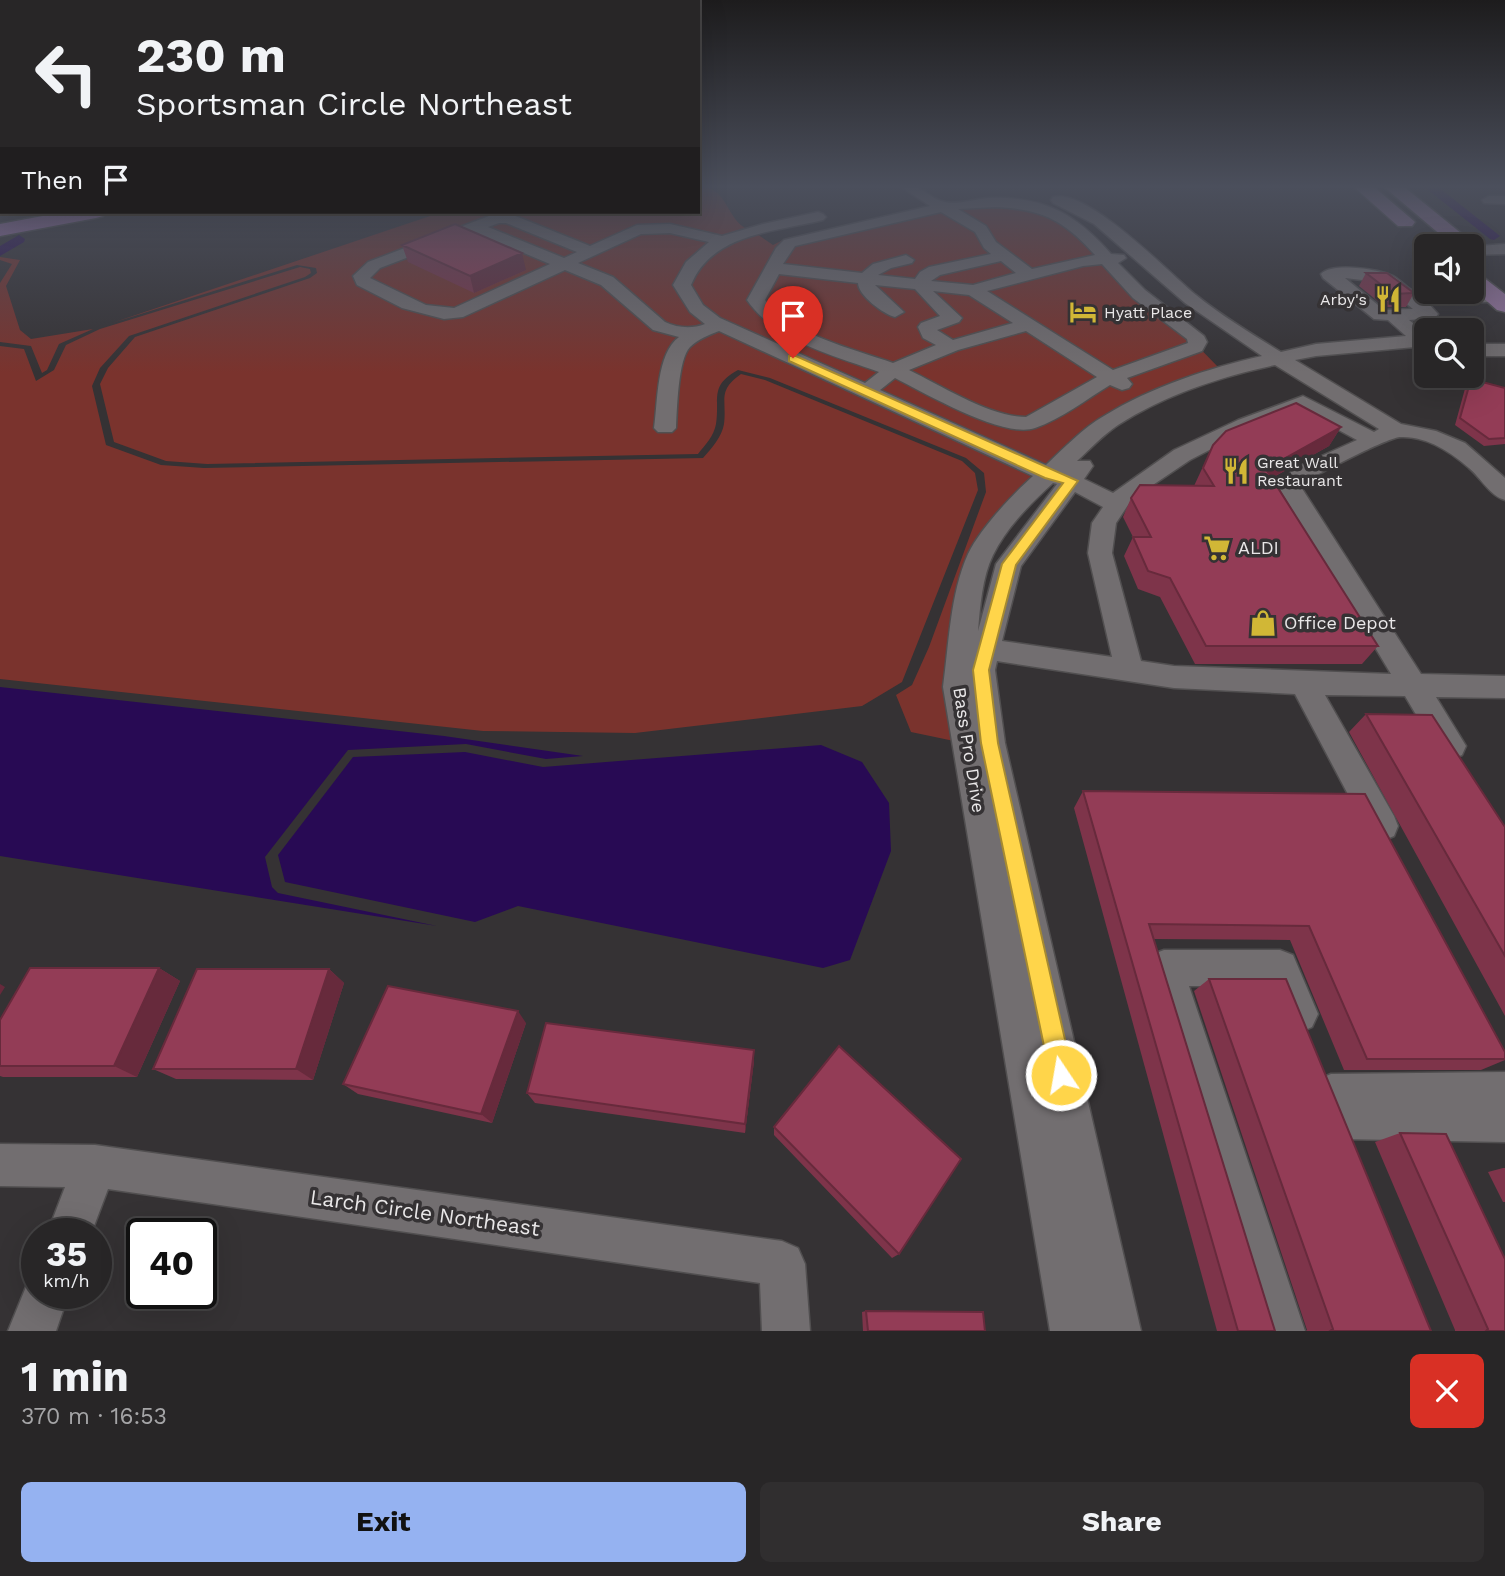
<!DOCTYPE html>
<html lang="en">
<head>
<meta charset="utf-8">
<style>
	:root { --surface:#282627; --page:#302e2f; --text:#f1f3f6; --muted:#a5a5a7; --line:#444344; --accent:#95b2f1 }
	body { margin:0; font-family:"Work Sans",sans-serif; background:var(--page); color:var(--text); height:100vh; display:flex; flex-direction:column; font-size:26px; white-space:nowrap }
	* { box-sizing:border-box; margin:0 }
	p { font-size:23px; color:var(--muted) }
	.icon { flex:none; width:38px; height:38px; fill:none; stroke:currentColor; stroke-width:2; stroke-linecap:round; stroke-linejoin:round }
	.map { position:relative; height:1331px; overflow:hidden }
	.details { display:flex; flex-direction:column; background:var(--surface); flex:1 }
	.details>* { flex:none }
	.banner { position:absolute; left:0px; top:0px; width:700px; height:214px; box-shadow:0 7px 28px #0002,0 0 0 2px var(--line); background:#282627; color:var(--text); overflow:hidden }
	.tools { position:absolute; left:1414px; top:234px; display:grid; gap:14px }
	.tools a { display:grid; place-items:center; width:70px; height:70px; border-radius:10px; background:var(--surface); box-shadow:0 7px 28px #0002,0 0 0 2px var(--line); font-size:35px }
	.speed { position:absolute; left:21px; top:1218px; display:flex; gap:14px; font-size:35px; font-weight:700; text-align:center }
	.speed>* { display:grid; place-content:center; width:91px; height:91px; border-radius:50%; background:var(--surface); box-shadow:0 7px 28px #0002,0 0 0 2px var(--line); line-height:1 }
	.speed small { font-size:18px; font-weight:400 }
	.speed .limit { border:4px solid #111; border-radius:10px; background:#fff; color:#111 }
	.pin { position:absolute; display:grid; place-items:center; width:60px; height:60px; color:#fff; margin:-72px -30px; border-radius:50% 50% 50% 0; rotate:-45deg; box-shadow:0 0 7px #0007 }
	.pin .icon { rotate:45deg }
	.me { position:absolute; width:77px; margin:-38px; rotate:348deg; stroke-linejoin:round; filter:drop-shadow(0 0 5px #0008) }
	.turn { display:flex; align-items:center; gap:24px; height:147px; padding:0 21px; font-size:32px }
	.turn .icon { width:91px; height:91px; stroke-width:2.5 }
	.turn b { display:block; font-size:49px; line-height:60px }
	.then { display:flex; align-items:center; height:66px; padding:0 21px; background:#0003; gap:14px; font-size:26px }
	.round { display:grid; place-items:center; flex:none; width:74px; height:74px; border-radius:10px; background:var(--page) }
	.head { display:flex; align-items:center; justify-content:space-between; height:119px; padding:0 21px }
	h1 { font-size:42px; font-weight:700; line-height:52px }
	.cta { display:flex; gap:14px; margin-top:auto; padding:14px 21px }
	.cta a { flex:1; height:80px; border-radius:10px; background:var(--accent); color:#111; font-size:28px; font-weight:700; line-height:80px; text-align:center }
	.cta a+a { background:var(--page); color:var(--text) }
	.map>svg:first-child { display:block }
	.green { fill:#7a332d }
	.water { fill:#280a54 }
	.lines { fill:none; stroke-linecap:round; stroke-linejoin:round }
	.canal { fill:#280a54; fill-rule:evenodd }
	.minor-casing { stroke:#514f50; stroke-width:3 }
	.major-casing { stroke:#514f50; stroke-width:3 }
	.highway-casing { stroke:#514f50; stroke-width:3 }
	.minor { fill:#726e70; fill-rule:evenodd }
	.major { fill:#9776a0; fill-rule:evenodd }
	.highway { fill:#af7cc0; fill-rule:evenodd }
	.wall { fill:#7e344a }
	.shaded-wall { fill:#672a3c }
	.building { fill:#933c56; stroke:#672a3c; stroke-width:2 }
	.route { fill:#ffd54a; stroke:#a68a30; stroke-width:2 }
	.labels { text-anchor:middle; stroke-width:7; stroke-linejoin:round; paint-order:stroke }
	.far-poi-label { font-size:16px; fill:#e9e7e8; stroke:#353234; text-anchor:start }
	.poi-label { font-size:18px; fill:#e9e7e8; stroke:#353234; text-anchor:start }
	.street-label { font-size:18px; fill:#e9e7e8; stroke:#353234 }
	.near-street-label { font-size:21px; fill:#e9e7e8; stroke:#353234 }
</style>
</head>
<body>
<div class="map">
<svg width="1505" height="1331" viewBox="0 0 1505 1331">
	<rect width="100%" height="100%" fill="#353234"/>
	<path class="green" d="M698,186C729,186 725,220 749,230C717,242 688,251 674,285L688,309L708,325L1035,476L1009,498L969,553L954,741L911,732L896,695L912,685L929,647L986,492L984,473L966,458L770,378L738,370C709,386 720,398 716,424C714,436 705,445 698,454L207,464L166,461L114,442L100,384L108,368L135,337L310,278L317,273L316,268L297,265L112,323L442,212H698Z
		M987,201L1041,212L1099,245L1219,368L1201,374L1045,468L720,320L703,307L689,285C704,254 724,241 757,234L773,245L787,238Z
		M0,257L20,260L6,286L20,330L31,339L93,329L59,344L47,370L42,373L31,346L0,342V283L12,264L0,260Z
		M300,267L310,269L311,273L305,277L129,336L100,368L92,386L106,445L161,465L204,468L703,458C711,449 722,437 724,424C727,399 717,391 741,374L765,380L962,461L975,473L978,490L902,682L862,706L635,733L483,731L0,679V346L24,349L36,381L54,370L66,345L100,329Z"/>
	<path class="water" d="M0,687L444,736L583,756L546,759L466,744L348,750L265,857L272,887L278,893L437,926L0,856Z
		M821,745L862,762L889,803L891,851L850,960L823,968L518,906L475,922L285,882L278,855L353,757L465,752L543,767Z"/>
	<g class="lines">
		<path class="canal" d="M1423,186H1437L1500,236L1494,240L1490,239Z
			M19,235L25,239L24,242L0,256V246Z"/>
		<defs>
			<path id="minor" d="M900,186C928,186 925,197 945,202C956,205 976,199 988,198C1043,196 1075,213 1111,254L1124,255L1126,258L1118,263L1145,290L1204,336L1207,342L1202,351L1127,378L1132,384L1129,388L1122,390L1110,385C1087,399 1061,419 1035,428C1003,439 925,393 895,378L880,390L1046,465C1064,448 1083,428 1104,416C1151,387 1209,368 1262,356L1185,303L1094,224L1053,203L1051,200L1053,197C1088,188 1169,273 1196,295C1223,317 1252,334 1281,352L1316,344L1406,336L1388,320L1374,319L1323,278L1321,274C1332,262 1379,269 1393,276C1401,280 1407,289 1415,292C1427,297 1478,292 1495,292L1504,297L1495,302H1427L1438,314L1435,318L1409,320L1426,334V346L1316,356L1295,360L1401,424L1436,431L1465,443L1505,478V500C1490,496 1481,478 1469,468C1451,452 1426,436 1401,437C1388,437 1327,470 1311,478L1301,487L1421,674L1505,676V698L1436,697L1466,746L1462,755L1451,759L1440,755L1405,696L1325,695L1394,816L1398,826L1394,836L1382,841L1370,836L1295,694L1174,688L997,661L995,670L1005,743L1141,1331H1050L943,687C949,644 950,594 968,554C980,529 1012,495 1033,476L719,331C709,335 698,339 690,347C678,359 677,410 676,428L672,432H658L654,428C658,402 656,354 679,337L653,330L601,285L565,270L463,317L444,319L402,308L357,285L353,276L368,262L497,213L513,215L590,246L637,225L670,224L722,236L763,224L818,212L823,214L826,217L823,220C775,232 712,233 691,285L703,305L720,318L865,383L879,372C833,355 776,342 747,300L776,248L784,240L930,206ZM995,207C1042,209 1064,220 1095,255L1032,269L996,242L986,226L958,209ZM941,212L975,232L984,248L991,254L929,267L920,272L915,279L878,275L891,268L912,263L914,260L906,255L873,264L862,273L783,264L795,246ZM499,223H506L577,252L564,258L488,227ZM474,232L550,264L454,308L426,305L370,278L380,268ZM670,233L709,242L686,262L673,285L690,312L705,324C692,329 678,328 665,322L613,277L578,263L641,234ZM1001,261L1016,273L973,285L931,281L940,275ZM1102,264L1133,298L1187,339L1188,343L1113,370L987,291L1083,266ZM779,274L858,283C858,295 883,314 895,317L904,312L875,285L915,289L940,316L921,323L918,327L923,338L936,345L893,363C854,349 789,334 765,300ZM1345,278L1379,282L1413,309L1384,310ZM933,291L969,295L1013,323L953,340L937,330L959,322L962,318ZM1026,331L1097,377L1026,417C990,417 942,386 909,370L958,350ZM1275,365L1379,429L1374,432L1303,396L1238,420L1174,450L1113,493L1084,479L1093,466L1090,461H1077C1090,449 1103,435 1118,425C1164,395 1223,376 1275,365ZM1302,410L1357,440L1295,468L1278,486L1391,674L1174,666L1141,661L1112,553L1116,523L1132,499L1190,460L1252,428ZM1053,483L1057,484L996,564L978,631C980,608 982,577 993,555C1006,528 1030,504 1053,483ZM1075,492L1103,507L1092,523L1088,553L1112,657L1002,641L1021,566Z
				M1489,196H1505V204L1484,203L1482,200Z
				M1505,244V254L1472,255V247H1466Z
				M1472,344H1505V356H1472Z
				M1164,950H1280L1293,955L1318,1014L1312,1027L1299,1033L1286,1027L1269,986H1189L1305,1331H1257L1146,968L1151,955Z
				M1505,1072V1142L1341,1139L1326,1133L1320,1118L1323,1111L1317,1108L1311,1094L1317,1080L1331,1074Z
				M0,1144L95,1145L782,1241L798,1248L805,1264L810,1331H762L760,1283L108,1189L91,1234H47L65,1187L0,1186Z
				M37,1274V1293H69L56,1331H8L30,1277Z"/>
			<path id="major" d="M1353,186H1373L1415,222L1412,226H1398Z
				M1383,186H1403L1478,247L1472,252V247H1455Z
				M1472,272L1479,274L1505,294V312L1497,310L1472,288Z"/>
			<path id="highway" d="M64,212H106L103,216L96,218L0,236V224Z"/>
		</defs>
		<use href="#minor" class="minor-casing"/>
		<use href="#major" class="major-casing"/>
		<use href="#highway" class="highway-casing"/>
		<use href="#minor" class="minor"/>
		<use href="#major" class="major"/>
		<use href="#highway" class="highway"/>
	</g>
	<path class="wall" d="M1497,186H1505V192Z
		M402,245L526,270L474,293L408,262Z
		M1366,273L1414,293L1406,307H1385L1359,286Z
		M1471,379L1505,388V444L1484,446L1455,425L1466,385Z
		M1341,427L1329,446L1272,478L1378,646L1362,664H1195L1160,597L1138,589L1124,556L1133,537L1123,517L1131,498L1194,486L1213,445Z
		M1366,714L1505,827V1016L1349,732Z
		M1083,791L1365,794L1505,1052V1060L1481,1070H1344L1290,940L1154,939L1275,1331H1217L1074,808Z
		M159,968L180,981L137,1077H3L0,1076V1020Z
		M329,969L344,983L313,1080L176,1079L153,1069Z
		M1209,979L1431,1331H1306L1307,1330L1194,991Z
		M526,1023L492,1123L358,1094L343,1084Z
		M754,1050V1061L745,1133L535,1103L527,1093Z
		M774,1127L899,1254L892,1258L774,1135Z
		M1400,1133L1505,1331H1455V1330L1375,1142Z
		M1503,1168H1505V1202H1503L1488,1172Z
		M866,1311L985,1331H863L862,1312Z"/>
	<path class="shaded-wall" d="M522,253L526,270L474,293L470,276Z
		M1341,427L1329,446L1255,487L1266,469Z
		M159,968L180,981L137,1077L114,1066Z
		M329,969L344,983L313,1080L296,1069Z
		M0,984L5,987L0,995Z
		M518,1011L526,1023L492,1123L481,1114Z
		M754,1050V1061L745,1133V1124Z"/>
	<path class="building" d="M455,224L522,253L470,276L402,245Z
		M1366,273H1387L1414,293L1393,294Z
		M1471,379L1505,388V438L1489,439L1460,418Z
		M1296,403L1341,427L1266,469L1378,646H1206L1170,578L1148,571L1133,537H1151L1131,498L1140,485L1214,486L1203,468L1213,445L1226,431Z
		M1366,714L1432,715L1505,827V956Z
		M1083,791L1365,794L1505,1052V1059H1367L1309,926L1149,924L1275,1331H1238Z
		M30,968H159L114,1066H0V1020Z
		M197,969H329L296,1069H153Z
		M1209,979H1286L1431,1331H1330L1333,1329Z
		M388,986L518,1011L481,1114L343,1084Z
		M546,1023L754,1050L745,1124L527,1093Z
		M839,1046L961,1159L899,1254L774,1127Z
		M1400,1133L1446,1134L1505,1259V1331H1486L1488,1329Z
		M866,1311L983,1312L985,1331H868Z"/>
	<linearGradient id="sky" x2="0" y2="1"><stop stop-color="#1d1c1d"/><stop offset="0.5" stop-color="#4b4f5c"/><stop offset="1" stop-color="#4b4f5c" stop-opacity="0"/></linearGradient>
	<rect width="1505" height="373" fill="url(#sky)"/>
	<path class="route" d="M789,356H796L1078,481L1016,565L989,670L998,743L1073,1075L1069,1083L1061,1086L1053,1083L1050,1075L981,743L973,670L1002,564L1063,483L1045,478L789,361Z"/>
	<defs>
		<symbol id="restaurant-bare" viewBox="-9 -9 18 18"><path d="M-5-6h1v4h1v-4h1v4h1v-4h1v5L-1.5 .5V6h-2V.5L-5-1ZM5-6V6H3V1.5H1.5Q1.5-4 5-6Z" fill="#d1b736" stroke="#353234" stroke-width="2.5" paint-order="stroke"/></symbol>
		<symbol id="hotel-bare" viewBox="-9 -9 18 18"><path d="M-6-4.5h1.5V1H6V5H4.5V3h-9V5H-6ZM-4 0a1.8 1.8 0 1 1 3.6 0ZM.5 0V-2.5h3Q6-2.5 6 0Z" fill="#d1b736" stroke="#353234" stroke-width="2.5" paint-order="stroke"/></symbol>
		<symbol id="supermarket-bare" viewBox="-9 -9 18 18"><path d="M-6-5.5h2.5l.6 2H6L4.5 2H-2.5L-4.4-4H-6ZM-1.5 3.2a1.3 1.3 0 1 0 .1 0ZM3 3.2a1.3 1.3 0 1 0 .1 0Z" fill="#d1b736" stroke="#353234" stroke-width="2.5" paint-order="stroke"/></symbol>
		<symbol id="shop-bare" viewBox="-9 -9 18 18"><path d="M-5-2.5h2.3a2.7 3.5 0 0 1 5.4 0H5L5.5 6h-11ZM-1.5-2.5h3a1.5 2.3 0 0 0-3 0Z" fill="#d1b736" stroke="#353234" stroke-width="2.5" paint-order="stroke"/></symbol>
	</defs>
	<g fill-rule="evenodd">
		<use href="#restaurant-bare" x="1369" y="280" width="38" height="38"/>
		<use href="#hotel-bare" x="1064" y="293" width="38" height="38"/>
		<use href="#restaurant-bare" x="1217" y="452" width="38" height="38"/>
		<use href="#supermarket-bare" x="1198" y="529" width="38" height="38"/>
		<use href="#shop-bare" x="1244" y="604" width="38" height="38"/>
	</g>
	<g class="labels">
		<g class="far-poi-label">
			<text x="1367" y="305" text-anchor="end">Arby's</text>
			<text x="1104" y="318">Hyatt Place</text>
			<text x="1257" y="468">Great Wall<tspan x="1257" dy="18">Restaurant</tspan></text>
		</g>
		<g class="poi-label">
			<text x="1238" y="554">ALDI</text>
			<text x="1284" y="629">Office Depot</text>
		</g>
		<g class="street-label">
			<text transform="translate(969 750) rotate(81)" y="6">Bass Pro Drive</text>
		</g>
		<g class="near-street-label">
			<text transform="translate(425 1213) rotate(8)" y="7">Larch Circle Northeast</text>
		</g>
	</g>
</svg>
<div class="tools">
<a><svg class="icon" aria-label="sound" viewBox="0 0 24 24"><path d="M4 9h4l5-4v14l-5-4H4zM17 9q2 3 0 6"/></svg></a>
<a><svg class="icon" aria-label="search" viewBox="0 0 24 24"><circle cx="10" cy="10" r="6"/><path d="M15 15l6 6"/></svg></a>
</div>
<div class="speed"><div>35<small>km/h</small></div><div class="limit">40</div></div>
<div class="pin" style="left:793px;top:358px;background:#d93025"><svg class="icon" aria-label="arrive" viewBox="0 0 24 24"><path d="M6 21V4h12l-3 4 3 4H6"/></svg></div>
<svg class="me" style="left:1061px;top:1075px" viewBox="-20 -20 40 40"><circle r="17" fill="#ffd54a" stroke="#fff" stroke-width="3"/><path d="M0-11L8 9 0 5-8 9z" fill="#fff"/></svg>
<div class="banner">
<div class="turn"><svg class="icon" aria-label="left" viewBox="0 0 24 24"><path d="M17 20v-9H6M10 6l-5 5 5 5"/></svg><div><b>230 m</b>Sportsman Circle Northeast</div></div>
<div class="then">Then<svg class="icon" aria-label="arrive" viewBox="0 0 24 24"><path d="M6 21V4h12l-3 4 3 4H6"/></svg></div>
</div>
</div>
<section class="details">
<div class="head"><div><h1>1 min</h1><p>370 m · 16:53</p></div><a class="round" style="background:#d93025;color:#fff"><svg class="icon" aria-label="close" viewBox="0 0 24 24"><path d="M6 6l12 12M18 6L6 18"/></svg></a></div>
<div class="cta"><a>Exit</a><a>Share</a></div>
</section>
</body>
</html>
